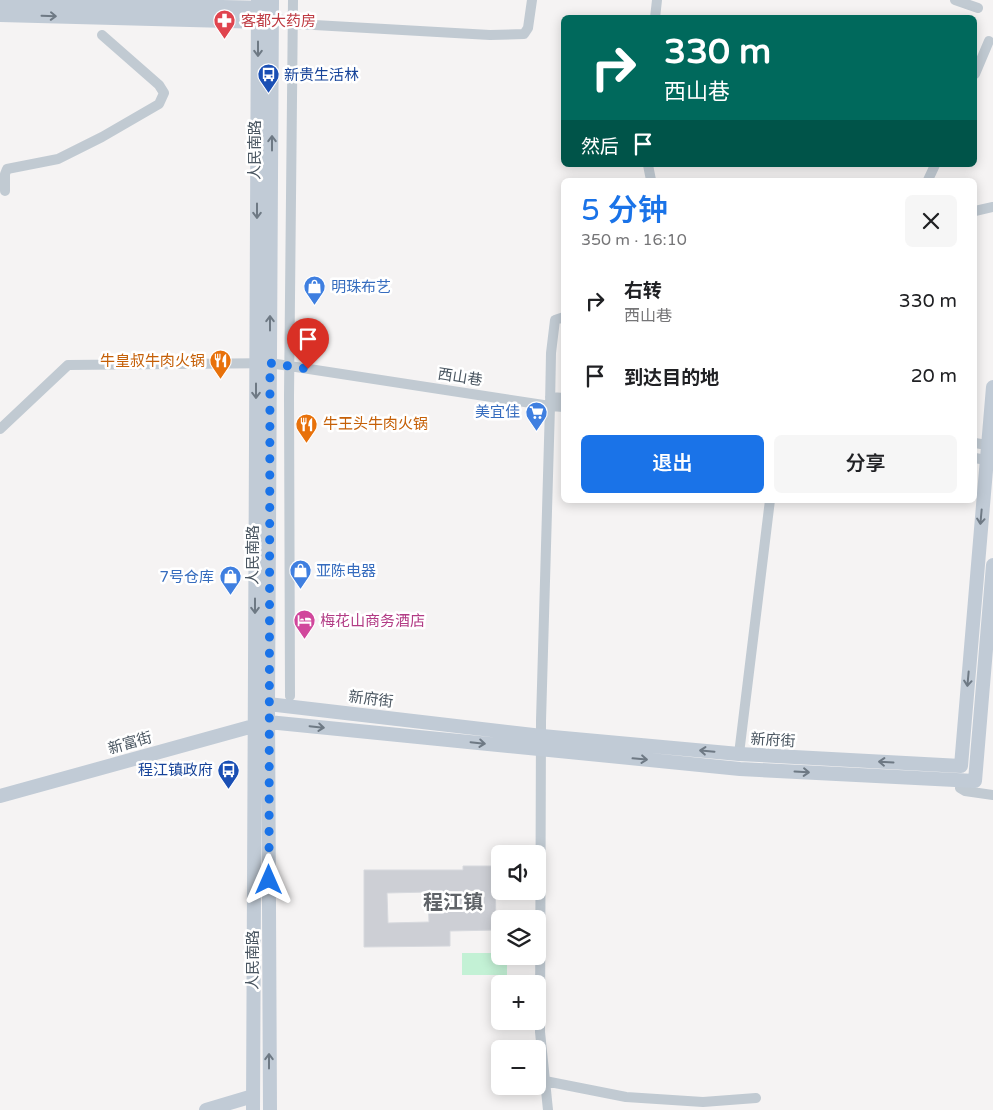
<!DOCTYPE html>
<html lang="zh">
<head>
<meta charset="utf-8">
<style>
	:root { --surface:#fff; --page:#f6f6f6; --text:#202124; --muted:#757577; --accent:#1a73e8 }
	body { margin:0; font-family:"Varela Round","Noto Sans SC",sans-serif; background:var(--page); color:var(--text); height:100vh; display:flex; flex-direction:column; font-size:19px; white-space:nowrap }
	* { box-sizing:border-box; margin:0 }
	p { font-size:16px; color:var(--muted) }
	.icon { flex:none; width:28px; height:28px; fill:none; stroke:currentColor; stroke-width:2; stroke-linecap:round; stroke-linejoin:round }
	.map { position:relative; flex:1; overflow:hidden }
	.drawer { position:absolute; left:561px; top:178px; width:416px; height:325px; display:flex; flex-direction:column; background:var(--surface); border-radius:8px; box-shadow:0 2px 12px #0003 }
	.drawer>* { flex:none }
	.guide { position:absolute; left:561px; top:15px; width:416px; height:152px; border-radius:8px; box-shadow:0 2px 12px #0003; background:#00695c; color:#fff; overflow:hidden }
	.fabs { position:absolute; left:491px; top:845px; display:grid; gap:10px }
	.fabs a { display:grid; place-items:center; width:55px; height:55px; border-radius:8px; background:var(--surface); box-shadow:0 2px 12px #0003; font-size:25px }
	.pin { position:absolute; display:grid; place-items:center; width:42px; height:42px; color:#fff; margin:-51px -21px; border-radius:50% 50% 50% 0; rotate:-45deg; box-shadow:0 0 5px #0007 }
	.pin .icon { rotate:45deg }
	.me { position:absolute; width:55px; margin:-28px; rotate:0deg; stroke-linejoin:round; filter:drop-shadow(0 0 4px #0008) }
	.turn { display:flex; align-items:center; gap:18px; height:105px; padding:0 20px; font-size:22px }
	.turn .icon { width:65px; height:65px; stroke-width:2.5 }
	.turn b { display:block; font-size:35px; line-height:42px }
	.then { display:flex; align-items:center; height:48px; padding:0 20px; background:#0003; gap:10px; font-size:19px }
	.round { display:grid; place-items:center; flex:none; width:52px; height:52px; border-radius:8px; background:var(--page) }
	.summary { display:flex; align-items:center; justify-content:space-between; height:85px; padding:0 20px }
	h1 { font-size:30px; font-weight:600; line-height:38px; color:var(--accent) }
	.cta { display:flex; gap:10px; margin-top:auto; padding:10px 20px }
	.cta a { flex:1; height:58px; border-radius:8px; background:var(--accent); color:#fff; font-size:20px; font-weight:600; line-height:58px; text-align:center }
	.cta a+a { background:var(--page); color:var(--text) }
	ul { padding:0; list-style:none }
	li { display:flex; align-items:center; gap:15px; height:75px; padding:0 20px }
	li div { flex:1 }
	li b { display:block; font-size:19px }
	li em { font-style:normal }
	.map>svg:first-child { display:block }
	.green { fill:#c3f1d5 }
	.building { fill:#cdcfd5; stroke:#d7d9de; fill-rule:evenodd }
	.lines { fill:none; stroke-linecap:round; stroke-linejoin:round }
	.street { stroke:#c1cad2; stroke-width:10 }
	.secondary { stroke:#c1cbd6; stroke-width:14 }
	.oneway { stroke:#6e7984 }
	.route { stroke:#1a73e8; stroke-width:9; stroke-dasharray:0 16.2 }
	.labels { text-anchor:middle; stroke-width:5; stroke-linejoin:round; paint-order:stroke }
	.health-label { font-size:15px; fill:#be3a42; stroke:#fff; text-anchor:start }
	.transit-label { font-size:15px; fill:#164399; stroke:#fff; text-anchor:start }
	.street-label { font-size:15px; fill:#4a5661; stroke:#fff }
	.shop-label { font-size:15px; fill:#366cbe; stroke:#fff; text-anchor:start }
	.food-label { font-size:15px; fill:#c56008; stroke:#fff; text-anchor:end }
	.hotel-label { font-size:15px; fill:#b23c85; stroke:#fff; text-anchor:start }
	.district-label { font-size:20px; font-weight:bold; fill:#5f6368; stroke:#fff }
</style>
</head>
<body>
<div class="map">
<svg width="993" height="1110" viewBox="0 0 993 1110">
	<rect width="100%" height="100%" fill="#f5f3f3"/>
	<path class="green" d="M462,953H500V956H507V975H462Z"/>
	<path class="building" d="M463,866H495L496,930L450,931V946L364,947V870H463ZM428,892L429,922L388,923L387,893Z"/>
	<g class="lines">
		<path class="street" d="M955,0L978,8
			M272,17L297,24L490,35L524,34L528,28L532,0
			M655,18L657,0
			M975,74L989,41
			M648,165L651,180
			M928,180L935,165
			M5,191V174L7,169L58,159L102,137L159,104L164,93L159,85L102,35
			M975,211L993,207
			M550,397L564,398
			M0,429L68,365L270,363L550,406L551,353L555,320L564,317
			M975,443L987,445
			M975,458L986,460
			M290,696L289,396L293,0
			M739,754L770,500
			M960,788L965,791L993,795
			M545,1081L626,1097L703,1102L756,1098
			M548,1110L540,1032L541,721L550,406L564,407"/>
		<path class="secondary" d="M0,2L267,8
			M0,15L267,22
			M268,704L542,736L739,754L961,766L993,387
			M0,796L268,722L740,769L975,781L993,565
			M206,1110L253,1096
			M253,1110L258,0
			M270,1110L268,704L272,0"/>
	</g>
	<defs><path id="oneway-shaft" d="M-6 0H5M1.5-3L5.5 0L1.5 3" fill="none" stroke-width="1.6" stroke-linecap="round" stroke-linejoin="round" transform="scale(1.25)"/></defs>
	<g class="oneway">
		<use href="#oneway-shaft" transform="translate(49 16) rotate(2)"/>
		<use href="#oneway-shaft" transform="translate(258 49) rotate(90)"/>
		<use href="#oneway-shaft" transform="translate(272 143) rotate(-90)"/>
		<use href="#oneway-shaft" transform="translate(257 211) rotate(90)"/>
		<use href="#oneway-shaft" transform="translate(270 323) rotate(-90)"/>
		<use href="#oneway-shaft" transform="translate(256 391) rotate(90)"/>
		<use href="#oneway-shaft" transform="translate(981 517) rotate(95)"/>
		<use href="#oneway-shaft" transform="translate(255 606) rotate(90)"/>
		<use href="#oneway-shaft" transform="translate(968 679) rotate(95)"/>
		<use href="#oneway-shaft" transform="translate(317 727) rotate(6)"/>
		<use href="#oneway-shaft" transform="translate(478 743) rotate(6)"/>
		<use href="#oneway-shaft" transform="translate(707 751) rotate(-175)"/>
		<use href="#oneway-shaft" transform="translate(640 759) rotate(5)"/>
		<use href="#oneway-shaft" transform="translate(886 762) rotate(-177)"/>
		<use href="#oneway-shaft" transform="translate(802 772) rotate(3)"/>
		<use href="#oneway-shaft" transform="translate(269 1061) rotate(-90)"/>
	</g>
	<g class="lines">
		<path class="route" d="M269,880L270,363L308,369"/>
	</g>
	<defs>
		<symbol id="pharmacy-pin" viewBox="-11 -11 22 30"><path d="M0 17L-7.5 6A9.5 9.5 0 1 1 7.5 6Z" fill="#e0444e" stroke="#fff"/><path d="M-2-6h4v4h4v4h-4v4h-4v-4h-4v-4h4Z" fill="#fff"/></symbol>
		<symbol id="bus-pin" viewBox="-11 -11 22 30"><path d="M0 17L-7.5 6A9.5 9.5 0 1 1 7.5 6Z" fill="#1a4fb4" stroke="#fff"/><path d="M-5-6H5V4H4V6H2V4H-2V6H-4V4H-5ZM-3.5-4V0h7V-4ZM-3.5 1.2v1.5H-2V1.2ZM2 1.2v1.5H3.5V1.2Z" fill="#fff"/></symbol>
		<symbol id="shop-pin" viewBox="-11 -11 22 30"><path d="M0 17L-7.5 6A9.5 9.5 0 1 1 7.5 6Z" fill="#3f7fe0" stroke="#fff"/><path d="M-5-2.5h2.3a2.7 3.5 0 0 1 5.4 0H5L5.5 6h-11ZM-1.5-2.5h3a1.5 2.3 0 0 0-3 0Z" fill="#fff"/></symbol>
		<symbol id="restaurant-pin" viewBox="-11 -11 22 30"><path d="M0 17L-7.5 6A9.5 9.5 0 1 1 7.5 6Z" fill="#e8710a" stroke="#fff"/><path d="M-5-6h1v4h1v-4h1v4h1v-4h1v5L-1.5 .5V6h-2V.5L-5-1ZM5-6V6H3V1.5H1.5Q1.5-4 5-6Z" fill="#fff"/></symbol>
		<symbol id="supermarket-pin" viewBox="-11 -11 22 30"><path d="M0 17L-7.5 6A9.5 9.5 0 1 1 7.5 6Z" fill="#3f7fe0" stroke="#fff"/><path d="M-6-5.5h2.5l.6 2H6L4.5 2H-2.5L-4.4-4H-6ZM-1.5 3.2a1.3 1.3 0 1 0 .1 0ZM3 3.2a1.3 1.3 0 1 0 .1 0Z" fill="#fff"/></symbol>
		<symbol id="hotel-pin" viewBox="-11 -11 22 30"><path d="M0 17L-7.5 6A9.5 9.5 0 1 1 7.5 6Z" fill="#d1479c" stroke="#fff"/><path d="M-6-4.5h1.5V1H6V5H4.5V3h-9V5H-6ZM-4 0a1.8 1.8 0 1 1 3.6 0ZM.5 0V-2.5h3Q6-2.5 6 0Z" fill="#fff"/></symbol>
	</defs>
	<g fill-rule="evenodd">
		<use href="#pharmacy-pin" x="212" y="8" width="25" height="34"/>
		<use href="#bus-pin" x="256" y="62" width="25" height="34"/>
		<use href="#shop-pin" x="302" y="274" width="25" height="34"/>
		<use href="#restaurant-pin" x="208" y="348" width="25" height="34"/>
		<use href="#supermarket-pin" x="524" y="400" width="25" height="34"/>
		<use href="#restaurant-pin" x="294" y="412" width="25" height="34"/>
		<use href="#shop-pin" x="288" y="558" width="25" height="34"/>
		<use href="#shop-pin" x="218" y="564" width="25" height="34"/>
		<use href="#hotel-pin" x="292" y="608" width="25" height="34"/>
		<use href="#bus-pin" x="216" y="758" width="25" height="34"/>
	</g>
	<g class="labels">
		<g class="health-label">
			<text x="241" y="26">客都大药房</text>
		</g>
		<g class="transit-label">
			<text x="284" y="80">新贵生活林</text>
			<text x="213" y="775" text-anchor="end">程江镇政府</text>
		</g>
		<g class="street-label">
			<text transform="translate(255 150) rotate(-90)" y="5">人民南路</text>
			<text transform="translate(460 377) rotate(9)" y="5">西山巷</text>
			<text transform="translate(253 555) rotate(-90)" y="5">人民南路</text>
			<text transform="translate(371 699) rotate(7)" y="5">新府街</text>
			<text transform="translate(773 740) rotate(3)" y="5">新府街</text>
			<text transform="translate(130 743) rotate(-16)" y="5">新富街</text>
			<text transform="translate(253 960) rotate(-90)" y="5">人民南路</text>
		</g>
		<g class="shop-label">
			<text x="331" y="292">明珠布艺</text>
			<text x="520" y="417" text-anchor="end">美宜佳</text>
			<text x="316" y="576">亚陈电器</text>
			<text x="214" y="582" text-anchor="end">7号仓库</text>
		</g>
		<g class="food-label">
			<text x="205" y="366">牛皇叔牛肉火锅</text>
			<text x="323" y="429" text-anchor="start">牛王头牛肉火锅</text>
		</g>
		<g class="hotel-label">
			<text x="320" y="626">梅花山商务酒店</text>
		</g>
		<g class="district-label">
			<text x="453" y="909">程江镇</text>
		</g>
	</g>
</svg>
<div class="fabs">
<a><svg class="icon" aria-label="sound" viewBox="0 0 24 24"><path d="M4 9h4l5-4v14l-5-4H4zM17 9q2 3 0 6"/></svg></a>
<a><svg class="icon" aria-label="layers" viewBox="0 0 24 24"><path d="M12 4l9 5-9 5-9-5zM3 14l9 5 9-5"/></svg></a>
<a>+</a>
<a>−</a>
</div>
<div class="pin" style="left:308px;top:369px;background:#d93025"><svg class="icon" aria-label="arrive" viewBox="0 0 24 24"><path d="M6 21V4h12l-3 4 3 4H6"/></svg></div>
<svg class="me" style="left:269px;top:880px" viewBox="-20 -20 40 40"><path d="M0-17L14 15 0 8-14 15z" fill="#1a73e8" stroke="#fff" stroke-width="4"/></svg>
<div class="guide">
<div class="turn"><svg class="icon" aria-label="right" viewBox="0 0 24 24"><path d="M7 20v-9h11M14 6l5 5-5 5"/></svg><div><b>330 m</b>西山巷</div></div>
<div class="then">然后<svg class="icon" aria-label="arrive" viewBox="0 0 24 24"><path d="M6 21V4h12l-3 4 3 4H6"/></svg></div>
</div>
<section class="drawer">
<div class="summary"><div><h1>5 分钟</h1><p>350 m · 16:10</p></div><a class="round"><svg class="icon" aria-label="close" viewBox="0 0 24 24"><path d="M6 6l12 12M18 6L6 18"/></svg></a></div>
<ul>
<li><svg class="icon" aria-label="right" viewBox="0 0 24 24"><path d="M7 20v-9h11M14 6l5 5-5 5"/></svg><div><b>右转</b><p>西山巷</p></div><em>330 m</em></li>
<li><svg class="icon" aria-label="arrive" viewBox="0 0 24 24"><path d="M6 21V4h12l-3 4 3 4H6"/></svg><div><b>到达目的地</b></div><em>20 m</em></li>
</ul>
<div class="cta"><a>退出</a><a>分享</a></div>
</section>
</div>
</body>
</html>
